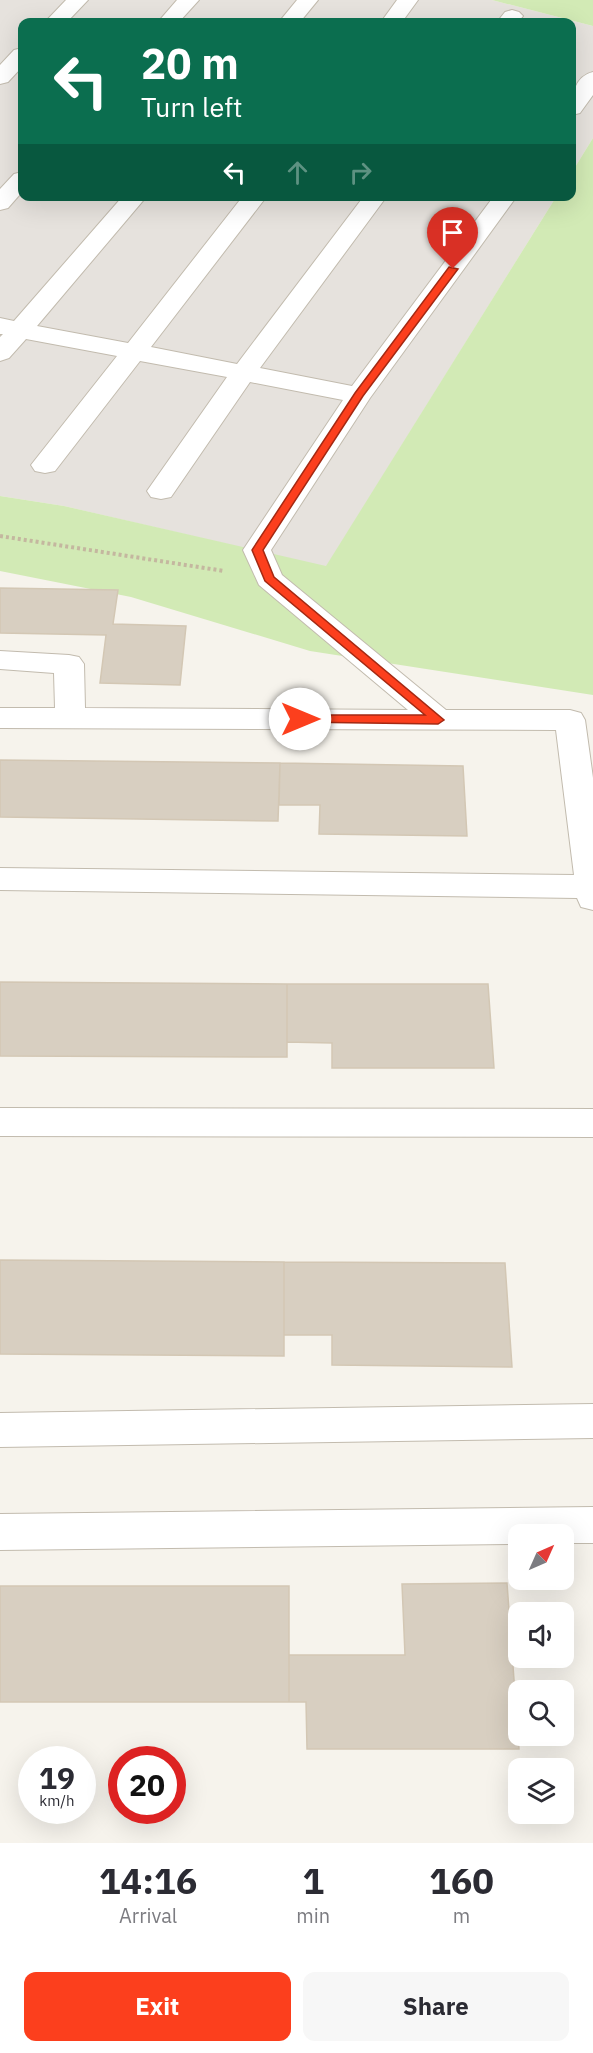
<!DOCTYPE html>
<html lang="en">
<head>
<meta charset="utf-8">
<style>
	:root { --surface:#fff; --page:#f7f7f7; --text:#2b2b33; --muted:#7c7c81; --accent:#fc3f1d }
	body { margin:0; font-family:"IBM Plex Sans",sans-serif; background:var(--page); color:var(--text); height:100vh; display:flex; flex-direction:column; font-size:22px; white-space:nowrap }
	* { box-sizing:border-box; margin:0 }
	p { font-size:20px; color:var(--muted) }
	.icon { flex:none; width:33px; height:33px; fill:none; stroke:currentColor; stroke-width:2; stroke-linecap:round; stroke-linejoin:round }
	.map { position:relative; height:1843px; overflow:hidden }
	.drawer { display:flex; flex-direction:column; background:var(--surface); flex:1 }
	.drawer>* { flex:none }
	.banner { position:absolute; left:18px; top:18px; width:558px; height:183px; border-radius:12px; box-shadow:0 6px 24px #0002; background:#0b6e4f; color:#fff; overflow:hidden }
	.needle { width:39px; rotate:45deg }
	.buttons { position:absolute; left:508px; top:1524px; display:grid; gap:12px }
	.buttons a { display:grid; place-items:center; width:66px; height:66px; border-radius:12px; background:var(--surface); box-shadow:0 6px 24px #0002; font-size:30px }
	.speed { position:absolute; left:18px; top:1746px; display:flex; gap:12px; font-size:30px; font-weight:700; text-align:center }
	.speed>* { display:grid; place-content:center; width:78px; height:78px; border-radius:50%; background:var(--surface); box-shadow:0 6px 24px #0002; line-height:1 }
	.speed small { font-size:15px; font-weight:400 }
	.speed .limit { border:9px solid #d22; background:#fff; color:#111 }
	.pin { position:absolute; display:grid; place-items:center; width:51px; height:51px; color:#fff; margin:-62px -26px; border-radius:50% 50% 50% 0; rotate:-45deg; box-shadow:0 0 6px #0007 }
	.pin .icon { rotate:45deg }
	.me { position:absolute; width:66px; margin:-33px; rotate:90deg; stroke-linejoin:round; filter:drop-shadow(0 0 4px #0008) }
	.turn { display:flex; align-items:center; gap:21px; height:126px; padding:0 24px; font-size:27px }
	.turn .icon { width:78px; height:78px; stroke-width:2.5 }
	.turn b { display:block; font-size:42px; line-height:51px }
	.lanes { display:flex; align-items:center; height:57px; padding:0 24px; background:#0003; justify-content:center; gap:30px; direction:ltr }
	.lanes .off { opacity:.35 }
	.eta { display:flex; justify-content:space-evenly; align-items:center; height:102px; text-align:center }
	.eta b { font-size:36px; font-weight:700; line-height:42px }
	.button { display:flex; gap:12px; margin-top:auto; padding:12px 24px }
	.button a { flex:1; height:69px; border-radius:12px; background:var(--accent); color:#fff; font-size:24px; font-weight:700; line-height:69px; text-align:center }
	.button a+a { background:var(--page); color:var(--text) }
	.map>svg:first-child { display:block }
	.industrial { fill:#e6e2dd }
	.green { fill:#d2eab5 }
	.building { fill:#d8cfc1; stroke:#d3c7b4; stroke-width:1.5 }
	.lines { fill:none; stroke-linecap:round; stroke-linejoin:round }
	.minor-casing { stroke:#c2bbae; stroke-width:2 }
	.path { stroke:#c4b79f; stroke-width:4; stroke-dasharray:3 3; stroke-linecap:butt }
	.minor { fill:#fff; fill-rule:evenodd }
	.route { fill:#fc3f1d; stroke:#a42913; stroke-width:1.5 }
</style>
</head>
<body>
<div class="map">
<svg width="593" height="1843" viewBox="0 0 593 1843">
	<rect width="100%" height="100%" fill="#f6f3ec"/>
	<path class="industrial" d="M0,0H492L593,26V138L572,172V22H22V196L556,197L326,567L64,506L0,496Z"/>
	<path class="green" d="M492,0H593V26Z
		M593,138V695L310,651L131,597L0,571V496L64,506L326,566L556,197L572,196V172Z"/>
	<path class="building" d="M0,588L118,590L113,624L186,626L180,685L100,683L106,635L0,633Z
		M0,760L280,763L278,821L0,817Z
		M280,763L463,766L467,836L319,834L320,805H279Z
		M0,982L287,984V1057L0,1056Z
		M287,984H488L494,1068H332V1043L287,1042Z
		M0,1260L284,1262V1356L0,1354Z
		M284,1262L505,1263L512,1367L332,1365V1335H284Z
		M507,1583L519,1749H307L306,1702H289V1655H405L402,1584Z
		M0,1586H289V1702H0Z"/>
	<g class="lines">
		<defs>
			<path id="minor" d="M66,0H88L67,22H45Z
				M177,0H199L179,22H158Z
				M297,0H318L300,22H279Z
				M397,0H418L402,22H381Z
				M512,10L519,12L523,16L518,22H497L505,12Z
				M22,48V67L8,82L0,84V65L14,50Z
				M593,72V95L580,113L572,115C572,97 573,77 593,72Z
				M22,172V192L8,208L0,210V189L14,174Z
				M123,196H147L37,326L128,343L243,196H267L151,347L237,364L364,196H387L260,368L352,386L494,196H517L370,398L271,550L282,575L446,710H570L581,713L585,720L593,778V910L581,907L577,898L0,890V868L574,875L556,730L0,728V708H55L54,673L0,669V651L69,655L79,657L84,664L85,708L408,710L259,585L243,550L343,400L250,382L171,497L161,499L151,497L147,491L227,377L140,361L55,471L45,473L35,471L31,465L117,356L26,339L9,358L0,361V337L3,334H0V318L14,321Z
				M0,1108L593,1109V1137L0,1136Z
				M593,1404V1438L0,1447V1413Z
				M593,1507V1543H564V1534H519V1544L0,1550V1514Z"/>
		</defs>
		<use href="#minor" class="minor-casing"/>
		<path class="path" d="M0,536L224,571"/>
		<use href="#minor" class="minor"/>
	</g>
	<path class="route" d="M449,267L458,269L363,396L263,550L274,577L444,720L438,724L296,722L294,719L296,716L300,715H425L265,581L252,550L355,393Z"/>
</svg>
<div class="buttons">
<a><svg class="needle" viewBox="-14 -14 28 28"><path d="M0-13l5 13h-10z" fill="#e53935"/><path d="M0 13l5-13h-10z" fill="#7c7c81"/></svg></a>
<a><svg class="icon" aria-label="sound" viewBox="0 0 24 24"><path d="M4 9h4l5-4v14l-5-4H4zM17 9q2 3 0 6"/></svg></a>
<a><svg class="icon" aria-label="search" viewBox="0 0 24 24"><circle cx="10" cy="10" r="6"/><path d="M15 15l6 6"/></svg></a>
<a><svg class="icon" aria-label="layers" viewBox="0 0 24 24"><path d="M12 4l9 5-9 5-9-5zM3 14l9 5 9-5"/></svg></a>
</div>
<div class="speed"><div>19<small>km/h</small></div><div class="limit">20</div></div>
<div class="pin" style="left:453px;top:269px;background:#d93025"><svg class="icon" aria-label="arrive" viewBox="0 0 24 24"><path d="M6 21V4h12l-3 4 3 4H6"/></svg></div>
<svg class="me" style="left:300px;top:719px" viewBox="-20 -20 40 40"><circle r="19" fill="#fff"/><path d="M0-13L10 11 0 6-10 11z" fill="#fc3f1d"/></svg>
<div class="banner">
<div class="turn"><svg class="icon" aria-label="left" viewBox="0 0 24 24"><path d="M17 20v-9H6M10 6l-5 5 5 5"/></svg><div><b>20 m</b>Turn left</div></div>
<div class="lanes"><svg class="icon" aria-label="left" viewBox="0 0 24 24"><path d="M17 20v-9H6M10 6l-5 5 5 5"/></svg><svg class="icon off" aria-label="ahead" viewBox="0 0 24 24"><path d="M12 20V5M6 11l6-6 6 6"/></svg><svg class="icon off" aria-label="right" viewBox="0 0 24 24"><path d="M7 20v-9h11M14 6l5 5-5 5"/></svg></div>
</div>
</div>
<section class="drawer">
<div class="eta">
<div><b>14:16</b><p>Arrival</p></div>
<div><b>1</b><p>min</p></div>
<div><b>160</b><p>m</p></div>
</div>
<div class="button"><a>Exit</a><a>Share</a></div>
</section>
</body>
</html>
